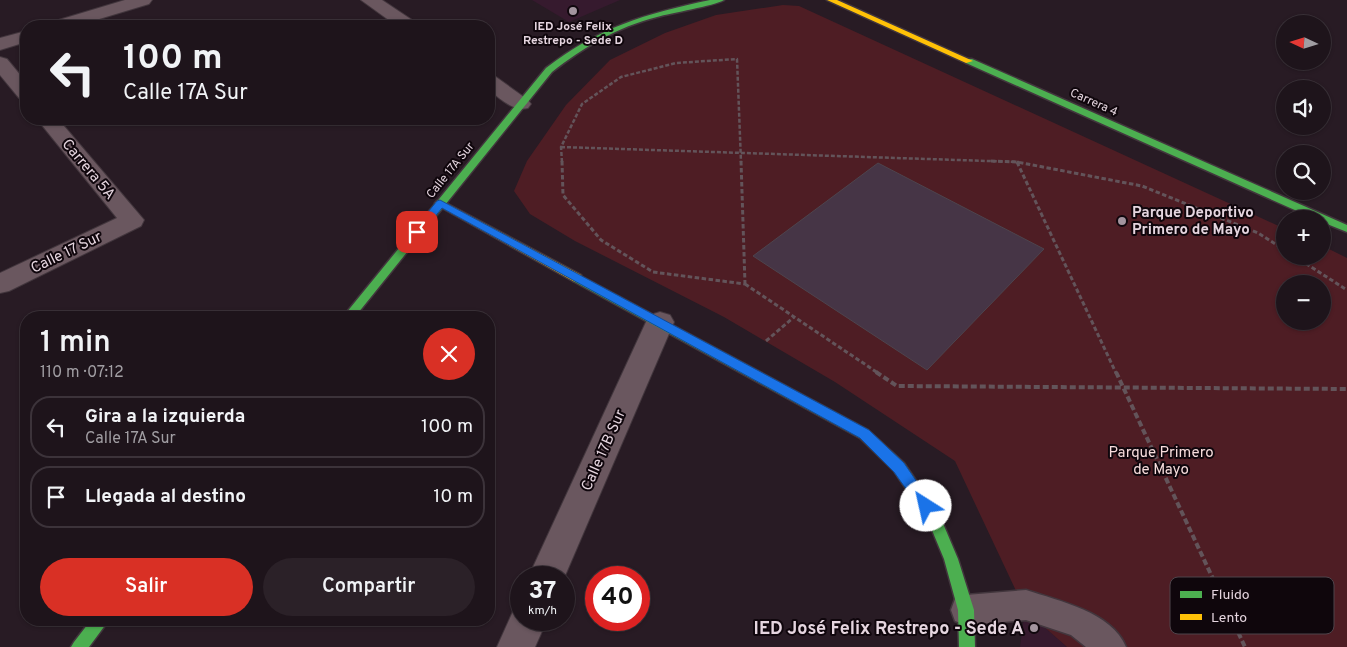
<!DOCTYPE html>
<html lang="es">
<head>
<meta charset="utf-8">
<style>
	:root { --surface:#1e141b; --page:#2b2128; --text:#f1f3f6; --muted:#a19ea3; --line:#3c333a; --accent:#d93025 }
	body { margin:0; font-family:Overpass,sans-serif; background:var(--page); color:var(--text); height:100vh; display:flex; flex-direction:column; font-size:19px; white-space:nowrap }
	* { box-sizing:border-box; margin:0 }
	p { font-size:16px; color:var(--muted) }
	.icon { flex:none; width:28px; height:28px; fill:none; stroke:currentColor; stroke-width:2; stroke-linecap:round; stroke-linejoin:round }
	.map { position:relative; flex:1; overflow:hidden }
	.panel { position:absolute; left:20px; top:311px; width:475px; height:315px; display:flex; flex-direction:column; background:var(--surface); border-radius:20px; box-shadow:0 1px 4px #0004,0 0 0 1px var(--line) }
	.panel>* { flex:none }
	.top-card { position:absolute; left:20px; top:20px; width:475px; height:105px; border-radius:20px; box-shadow:0 1px 4px #0004,0 0 0 1px var(--line); background:#1e141b; color:var(--text); overflow:hidden }
	.needle { width:32px; rotate:274deg }
	.fabs { position:absolute; left:1276px; top:15px; display:grid; gap:10px }
	.fabs a { display:grid; place-items:center; width:55px; height:55px; border-radius:50%; background:var(--surface); box-shadow:0 1px 4px #0004,0 0 0 1px var(--line); font-size:25px }
	.speed { position:absolute; left:510px; top:566px; display:flex; gap:10px; font-size:25px; font-weight:700; text-align:center }
	.speed>* { display:grid; place-content:center; width:65px; height:65px; border-radius:50%; background:var(--surface); box-shadow:0 1px 4px #0004,0 0 0 1px var(--line); line-height:1 }
	.speed small { font-size:12px; font-weight:400 }
	.speed .limit { border:8px solid #d22; background:#fff; color:#111 }
	.pin { position:absolute; display:grid; place-items:center; width:42px; height:42px; color:#fff; margin:-21px; border-radius:10px; box-shadow:0 2px 8px #0006 }
	.me { position:absolute; width:55px; margin:-28px; rotate:325deg; stroke-linejoin:round; filter:drop-shadow(0 0 4px #0008) }
	.turn { display:flex; align-items:center; gap:18px; height:105px; padding:0 20px; font-size:22px }
	.turn .icon { width:65px; height:65px; stroke-width:2.5 }
	.turn b { display:block; font-size:35px; line-height:42px }
	.round { display:grid; place-items:center; flex:none; width:52px; height:52px; border-radius:26px; background:var(--page) }
	.summary { display:flex; align-items:center; justify-content:space-between; height:85px; padding:0 20px }
	h1 { font-size:30px; font-weight:600; line-height:38px }
	.cta { display:flex; gap:10px; margin-top:auto; padding:10px 20px }
	.cta a { flex:1; height:58px; border-radius:30px; background:var(--accent); color:#fff; font-size:20px; font-weight:600; line-height:58px; text-align:center }
	.cta a+a { background:var(--page); color:var(--text) }
	ul { padding:0; list-style:none }
	li { display:flex; align-items:center; gap:15px; height:62px; margin:0 10px 8px; padding:0 10px; border:2px solid var(--line); border-radius:20px }
	li div { flex:1 }
	li b { display:block; font-size:19px }
	li em { font-style:normal }
	.map>svg:first-child { display:block }
	.built { fill:#361a2e }
	.green { fill:#4e1d24; fill-rule:evenodd }
	.building { fill:#463546; stroke:#4e444d }
	.lines { fill:none; stroke-linecap:round; stroke-linejoin:round }
	.lane-casing { stroke:#42363d; stroke-width:3 }
	.street-casing { stroke:#42363d; stroke-width:2 }
	.fast-casing { stroke:#42363d; stroke-width:3 }
	.slow-casing { stroke:#42363d; stroke-width:3 }
	.path-far2 { stroke:#63545a; stroke-width:2.5; stroke-dasharray:4 2; stroke-linecap:butt }
	.path-far1 { stroke:#63545a; stroke-width:3; stroke-dasharray:4.5 2.5; stroke-linecap:butt }
	.path { stroke:#63545a; stroke-width:4; stroke-dasharray:6 3; stroke-linecap:butt }
	.lane { fill:#6a575f; fill-rule:evenodd }
	.street { fill:#6a575f; fill-rule:evenodd }
	.fast { fill:#4caf50; fill-rule:evenodd }
	.slow { fill:#ffc107; fill-rule:evenodd }
	.route { fill:#1a73e8; stroke:#114b97 }
	.poi-dot { fill:#a3949e; stroke:#0f060c; stroke-width:2 }
	.labels { text-anchor:middle; stroke-width:4; stroke-linejoin:round; paint-order:stroke }
	.far-poi-label { font-size:12px; font-weight:bold; fill:#e5d5df; stroke:#0f060c }
	.far-street-label { font-size:12px; fill:#e5d5df; stroke:#0f060c }
	.street-label { font-size:15px; fill:#e5d5df; stroke:#0f060c }
	.poi-label { font-size:15px; font-weight:bold; fill:#e5d5df; stroke:#0f060c; text-anchor:start }
	.park-label { font-size:15px; fill:#f7dcdc; stroke:#0f060c }
	.near-poi-label { font-size:18px; font-weight:bold; fill:#e5d5df; stroke:#0f060c; text-anchor:end }
	.key { fill:#0f060c; stroke:#4f444b; stroke-width:1 }
	.key-label { font-size:14px; fill:#e5d5df }
</style>
</head>
<body>
<div class="map">
<svg width="1347" height="647" viewBox="0 0 1347 647">
	<rect width="100%" height="100%" fill="#281b24"/>
	<path class="built" d="M532,0H620L569,22Z
		M1025,610L1067,647H1020Z"/>
	<path class="green" d="M783,5L799,6L1285,229V256H1322L1323,246L1347,258V647H1067L1025,610L955,461L835,382L724,317L575,241L530,214L514,191L527,161L566,105L610,60L665,33L716,15ZM1285,284H1322V321H1285Z"/>
	<path class="building" d="M878,163L1044,249L927,370L753,256Z"/>
	<g class="lines">
		<defs>
			<path id="lane" d="M1026,590C1059,601 1112,612 1126,647H1086L1071,635L1026,620L966,625L955,621L951,610L955,599L966,595Z"/>
			<path id="street" d="M125,0H152L149,4L76,26H49L52,22Z
				M361,0H382L415,22L418,26H397Z
				M26,31V42L0,50V38Z
				M0,57L7,59L26,82V100L19,98L0,75Z
				M489,75L496,77L528,100L531,104L528,108C513,112 501,99 489,90Z
				M37,119H58L144,220L141,226L9,291L0,293V273L117,218Z
				M660,312L670,315L674,322L564,578H528L646,322L650,315Z
				M521,604V620H547L535,647H497L515,607Z"/>
			<path id="fast" d="M710,0H724C714,6 671,13 657,17C617,27 584,47 552,72L354,318H342L546,68C599,27 645,14 710,0Z
				M966,59H972L1347,225V232L1322,222V219H1315L966,63Z
				M577,274L868,430L904,463L939,514L958,559L974,610L975,647H959L958,610L944,559L929,523L894,471L860,438L573,281L572,278Z
				M91,620H109L89,647H71L74,642Z"/>
			<path id="slow" d="M827,0H837L973,61L966,63Z
				M440,200L581,275L582,278L577,282L573,281L437,205L435,203L437,201Z"/>
		</defs>
		<use href="#lane" class="lane-casing"/>
		<use href="#street" class="street-casing"/>
		<use href="#fast" class="fast-casing"/>
		<use href="#slow" class="slow-casing"/>
		<path class="path-far2" d="M561,147L1019,162
			M562,162L561,147L582,104L621,77L676,63L737,59L741,162"/>
		<path class="path-far1" d="M562,161L563,195L601,240L653,272L745,284
			M741,161L745,284
			M991,161L1017,162L1142,186L1258,233L1285,250
			M1017,162L1116,373
			M1294,256L1347,290
			M745,284L878,373
			M766,341L794,317"/>
		<path class="path" d="M876,372L897,386L1347,389
			M1116,372L1245,647"/>
		<use href="#lane" class="lane"/>
		<use href="#street" class="street"/>
		<use href="#fast" class="fast"/>
		<use href="#slow" class="slow"/>
	</g>
	<path class="route" d="M440,200L869,430L904,463L930,501L932,506L930,510L926,512L921,510L894,472L860,438L442,208L421,234H414V229L437,201Z"/>
	<g class="poi-dot">
		<circle cx="573" cy="11" r="5"/>
		<circle cx="1122" cy="221" r="5"/>
		<circle cx="1034" cy="628" r="5"/>
	</g>
	<g class="labels">
		<g class="far-poi-label">
			<text x="573" y="30">IED José Felix<tspan x="573" dy="14">Restrepo - Sede D</tspan></text>
		</g>
		<g class="far-street-label">
			<text transform="translate(1094 102) rotate(24)" y="4">Carrera 4</text>
			<text transform="translate(450 170) rotate(-51)" y="4">Calle 17A Sur</text>
		</g>
		<g class="street-label">
			<text transform="translate(89 169) rotate(50)" y="5">Carrera 5A</text>
			<text transform="translate(66 252) rotate(-26)" y="5">Calle 17 Sur</text>
			<text transform="translate(603 450) rotate(-66)" y="5">Calle 17B Sur</text>
		</g>
		<g class="poi-label">
			<text x="1132" y="217">Parque Deportivo<tspan x="1132" dy="17">Primero de Mayo</tspan></text>
		</g>
		<g class="park-label">
			<text x="1161" y="457">Parque Primero<tspan x="1161" dy="17">de Mayo</tspan></text>
		</g>
		<g class="near-poi-label">
			<text x="1024" y="634">IED José Felix Restrepo - Sede A</text>
		</g>
	</g>
	<rect x="1170" y="577" width="164" height="57" rx="8" class="key"/>
	<rect x="1180" y="591" width="22" height="7" fill="#4caf50"/>
	<rect x="1180" y="614" width="22" height="6" fill="#ffc107"/>
	<g class="key-label">
		<text x="1211" y="599">Fluido</text>
		<text x="1211" y="622">Lento</text>
	</g>
</svg>
<div class="fabs">
<a><svg class="needle" viewBox="-14 -14 28 28"><path d="M0-13l5 13h-10z" fill="#e53935"/><path d="M0 13l5-13h-10z" fill="#a19ea3"/></svg></a>
<a><svg class="icon" aria-label="sound" viewBox="0 0 24 24"><path d="M4 9h4l5-4v14l-5-4H4zM17 9q2 3 0 6"/></svg></a>
<a><svg class="icon" aria-label="search" viewBox="0 0 24 24"><circle cx="10" cy="10" r="6"/><path d="M15 15l6 6"/></svg></a>
<a>+</a>
<a>−</a>
</div>
<div class="speed"><div>37<small>km/h</small></div><div class="limit">40</div></div>
<div class="pin" style="left:417px;top:232px;background:#d93025"><svg class="icon" aria-label="arrive" viewBox="0 0 24 24"><path d="M6 21V4h12l-3 4 3 4H6"/></svg></div>
<svg class="me" style="left:926px;top:506px" viewBox="-20 -20 40 40"><circle r="19" fill="#fff"/><path d="M0-13L10 11 0 6-10 11z" fill="#1a73e8"/></svg>
<div class="top-card">
<div class="turn"><svg class="icon" aria-label="left" viewBox="0 0 24 24"><path d="M17 20v-9H6M10 6l-5 5 5 5"/></svg><div><b>100 m</b>Calle 17A Sur</div></div>
</div>
<section class="panel">
<div class="summary"><div><h1>1 min</h1><p>110 m · 07:12</p></div><a class="round" style="background:#d93025;color:#fff"><svg class="icon" aria-label="close" viewBox="0 0 24 24"><path d="M6 6l12 12M18 6L6 18"/></svg></a></div>
<ul>
<li><svg class="icon" aria-label="left" viewBox="0 0 24 24"><path d="M17 20v-9H6M10 6l-5 5 5 5"/></svg><div><b>Gira a la izquierda</b><p>Calle 17A Sur</p></div><em>100 m</em></li>
<li><svg class="icon" aria-label="arrive" viewBox="0 0 24 24"><path d="M6 21V4h12l-3 4 3 4H6"/></svg><div><b>Llegada al destino</b></div><em>10 m</em></li>
</ul>
<div class="cta"><a>Salir</a><a>Compartir</a></div>
</section>
</div>
</body>
</html>
